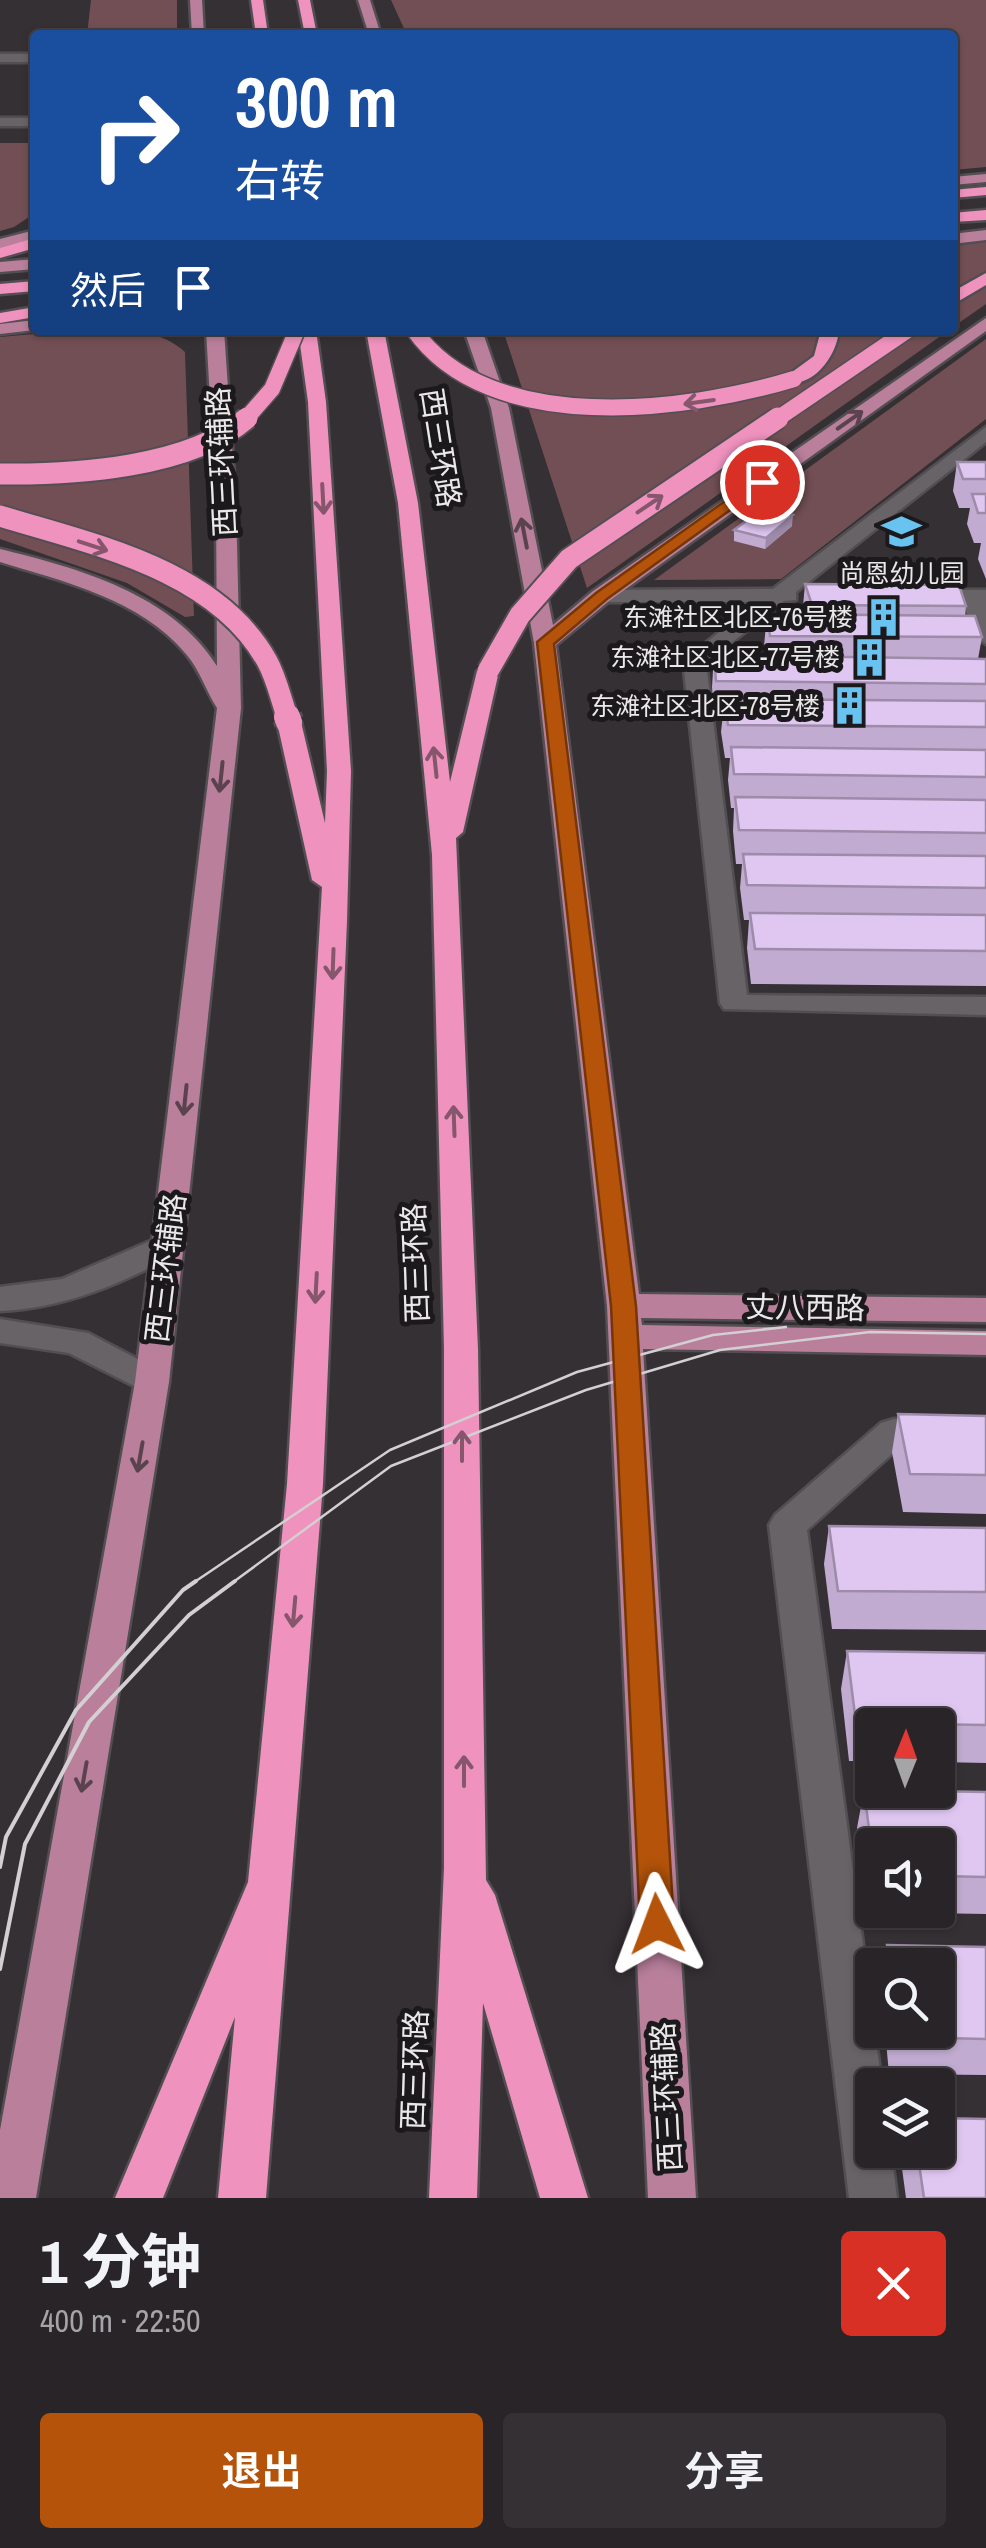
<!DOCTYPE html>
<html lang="zh">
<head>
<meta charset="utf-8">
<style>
	:root { --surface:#282427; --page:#343033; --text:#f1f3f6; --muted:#a5a4a7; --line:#444144; --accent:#b45309 }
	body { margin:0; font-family:"Archivo Narrow","Noto Sans SC",sans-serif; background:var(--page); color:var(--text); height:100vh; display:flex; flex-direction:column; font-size:38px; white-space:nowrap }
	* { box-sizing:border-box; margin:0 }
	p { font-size:32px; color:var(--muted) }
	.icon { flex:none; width:55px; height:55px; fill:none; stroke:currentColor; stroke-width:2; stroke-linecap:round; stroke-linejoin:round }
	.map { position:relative; height:2198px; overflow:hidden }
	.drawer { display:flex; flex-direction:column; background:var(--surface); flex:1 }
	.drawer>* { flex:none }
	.top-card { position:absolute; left:30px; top:30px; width:928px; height:305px; border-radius:10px; box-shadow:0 2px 8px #0004,0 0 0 2px var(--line); background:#1a4fa0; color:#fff; overflow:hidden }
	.needle { width:65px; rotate:1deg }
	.fabs { position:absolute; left:855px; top:1708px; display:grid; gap:20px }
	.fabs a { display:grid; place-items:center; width:100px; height:100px; border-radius:10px; background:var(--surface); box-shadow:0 2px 8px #0004,0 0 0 2px var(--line); font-size:50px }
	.pin { position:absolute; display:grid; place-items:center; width:85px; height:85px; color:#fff; margin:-42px; border:5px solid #fff; border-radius:50%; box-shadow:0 2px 10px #0007 }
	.me { position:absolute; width:110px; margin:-55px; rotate:357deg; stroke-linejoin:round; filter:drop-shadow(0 0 8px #0008) }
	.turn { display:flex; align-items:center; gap:35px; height:210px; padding:0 40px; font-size:45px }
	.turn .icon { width:130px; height:130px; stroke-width:2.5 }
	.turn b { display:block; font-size:70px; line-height:85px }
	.then { display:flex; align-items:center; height:95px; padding:0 40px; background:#0003; gap:20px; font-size:38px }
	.round { display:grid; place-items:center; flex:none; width:105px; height:105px; border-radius:10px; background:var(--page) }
	.head { display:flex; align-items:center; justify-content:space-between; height:170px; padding:0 40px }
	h1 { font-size:60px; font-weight:700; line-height:75px }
	.primary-button { display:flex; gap:20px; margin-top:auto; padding:20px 40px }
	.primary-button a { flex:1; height:115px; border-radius:10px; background:var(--accent); color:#fff; font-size:40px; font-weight:700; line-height:115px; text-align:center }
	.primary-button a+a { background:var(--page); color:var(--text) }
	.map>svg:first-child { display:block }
	.green { fill:#724f54 }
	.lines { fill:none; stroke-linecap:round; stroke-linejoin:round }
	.minor-casing { stroke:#524e52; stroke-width:5 }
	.major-casing { stroke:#524e52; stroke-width:5 }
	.highway-casing { stroke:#524e52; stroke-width:5 }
	.minor { fill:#686367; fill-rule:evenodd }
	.major { fill:#b97f9b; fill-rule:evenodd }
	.highway { fill:#ef92be; fill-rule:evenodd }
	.tram-far1 { stroke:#d3cfd2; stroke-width:2.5 }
	.tram { stroke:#d3cfd2; stroke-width:4 }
	.highway-bridge-far2-casing { stroke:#524e52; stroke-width:19; stroke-linecap:butt }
	.highway-bridge-far1-casing { stroke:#524e52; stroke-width:25; stroke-linecap:butt }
	.highway-bridge-casing { stroke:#524e52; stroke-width:31; stroke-linecap:butt }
	.highway-bridge-far2 { stroke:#ef92be; stroke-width:16 }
	.highway-bridge-far1 { stroke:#ef92be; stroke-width:21 }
	.highway-bridge { stroke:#ef92be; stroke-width:26 }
	.wall { fill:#c1abd0; fill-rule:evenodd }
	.shaded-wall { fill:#9d8ba9 }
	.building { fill:#e0c7f2; stroke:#9d8ba9; stroke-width:2.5 }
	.oneway { stroke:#85566c }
	.oneway2 { stroke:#5a424e }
	.route { fill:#b45309; stroke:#753606; stroke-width:2.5 }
	.labels { text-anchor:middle; stroke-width:10; stroke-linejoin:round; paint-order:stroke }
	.far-poi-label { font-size:25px; fill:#ebe8ea; stroke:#1b191b; text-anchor:end }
	.street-label { font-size:30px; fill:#ebe8ea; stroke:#1b191b }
</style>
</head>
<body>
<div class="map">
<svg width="986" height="2198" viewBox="0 0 986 2198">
	<rect width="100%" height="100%" fill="#353034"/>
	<path class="green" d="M91,0H177V35H87Z
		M391,0H986V167L953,170L952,35H407Z
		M0,143H35V213L14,227L0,231Z
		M986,240V304L953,327L952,244Z
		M78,330C114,330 156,325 185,352L194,616L185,617L127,583L0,539V337Z
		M510,330H949L587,588L504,333Z
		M986,339V419L781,579L654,580Z"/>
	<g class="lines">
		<defs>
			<path id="minor" d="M0,54H35V62H0Z
				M0,118H35V126H0Z
				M986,427V442L796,592V600L784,601L706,663L747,995L986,997V1015L724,1009L720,1003L683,661L757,602H601L590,596L601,590L773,589Z
				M924,590H986V644L975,637L963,602L916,601L913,596L916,591Z
				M169,1233L180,1236L185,1244L180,1252C123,1283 66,1308 0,1311V1287L62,1279Z
				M0,1319L88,1333L164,1373L169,1382L164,1391L152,1395L69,1353L0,1343Z
				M894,1419L986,1421V1447L902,1445L807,1530L882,2085H872V2150H891L897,2198H849L769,1525L775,1515L881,1423Z"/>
			<path id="major" d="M190,0H202L204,35H192Z
				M358,0H370L381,35H369Z
				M986,174V182L952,185V177Z
				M35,230V240L0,249V239Z
				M986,230V240L952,244V234Z
				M35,259V269L0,272V262Z
				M986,318V331L609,601L556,645L639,1294L986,1298V1322L641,1318L642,1325L986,1331V1355L643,1349L696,2198H648L607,1306L534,643L491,408L464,330H482L509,408L553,625L593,591Z
				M35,320V330L0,334V324Z
				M206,330H224L236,504L241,708L169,1382L36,2198H0V2130L135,1382L217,708C206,691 200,670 186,654C140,599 65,582 0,562V549C78,568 172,594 217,666L216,504Z"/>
			<path id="highway" d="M251,0H263L268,35H256Z
				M298,0H310L317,35H305Z
				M986,187V195L952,198V190Z
				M986,210V220L952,222V213Z
				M35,238V248L0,258V248Z
				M986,273V285L952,305V292Z
				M35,281V291L0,294V284Z
				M35,307V317L0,323V313Z
				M298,330H316L326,402L351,771L347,921L323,1484L266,2198H218L235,2017L163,2198H115L248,1882L287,1484L322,887L312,880L277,722L281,717L289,715L301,722L325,823L327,771L308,402Z
				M366,330H384L418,503L450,782L477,671L488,664L499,671L463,832L456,838L478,1349L486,1880L495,1895L588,2198H540L483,2003L477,2198H429L444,1868V1349L432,855L398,503Z
				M821,330H839C837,355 815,386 788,383V375L814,356Z"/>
		</defs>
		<use href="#minor" class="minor-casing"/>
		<use href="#major" class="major-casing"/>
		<use href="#highway" class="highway-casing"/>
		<use href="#minor" class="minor"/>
		<use href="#major" class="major"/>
		<use href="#highway" class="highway"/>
		<path class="tram-far1" d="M193,1583L390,1450L577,1372L713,1335L786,1327
			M232,1583L391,1466L586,1390L720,1350L870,1332L986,1334"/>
		<path class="tram" d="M0,1867L6,1837L76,1710L183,1590L196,1581
			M0,1969L25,1844L89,1722L189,1615L235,1581"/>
		<defs>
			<path id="highway-bridge-far2" d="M414,330C489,437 686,412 794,379
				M244,421L272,389L297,330
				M774,421L908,330"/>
			<path id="highway-bridge-far1" d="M0,474C73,475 190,468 247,418
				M0,516C91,544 216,569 267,661C277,679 281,700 288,719
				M488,671L520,615L569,559L778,418"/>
			<path id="highway-bridge" d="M287,717L289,722"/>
		</defs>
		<use href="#highway-bridge-far2" class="highway-bridge-far2-casing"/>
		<use href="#highway-bridge-far1" class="highway-bridge-far1-casing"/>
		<use href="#highway-bridge" class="highway-bridge-casing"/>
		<use href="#highway-bridge-far2" class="highway-bridge-far2"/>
		<use href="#highway-bridge-far1" class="highway-bridge-far1"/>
		<use href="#highway-bridge" class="highway-bridge"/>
	</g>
	<path class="wall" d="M957,462H986V579L978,559L981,543H974L967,524L970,508H959L953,491Z
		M792,526L765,549L734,541V530Z
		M805,584L966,606L965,616L982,637L978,659H986V986L751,984L747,948L749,920H744L740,888L742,864H736L733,831L734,808H731L728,780L730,758H725L721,732L723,714H714L712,687L714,655L765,656L764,646L767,614L805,615L803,606Z
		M898,1414L986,1416V1514L903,1512L892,1452Z
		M829,1526L986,1528V1630L832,1629L824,1564Z
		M847,1651L986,1653V1763L938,1762V1725H872V1761H849L841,1689Z
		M864,1790L986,1792V1914L868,1912L857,1828ZM872,1845H938V1910H872Z
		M887,1945L986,1947V2075L889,2074L885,2030H938V1965H883Z
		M904,2150H938L986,2198H906L901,2161Z"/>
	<path class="shaded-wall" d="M793,515L792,526L765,549L766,538Z"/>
	<path class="building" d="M957,462H986V479H963Z
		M972,494H986V513H978Z
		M764,508L793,515L766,538L734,530Z
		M805,584L959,585L966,606L812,605Z
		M767,614L975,616L982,637L770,636Z
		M714,655L986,659V684L716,681Z
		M724,699L986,701V727L728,725Z
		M731,747L986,750V777L734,774Z
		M735,797L986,800V833L739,830Z
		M743,854L986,856V888L747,885Z
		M750,913L986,915V951L755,949Z
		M898,1414L986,1416V1475L910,1474Z
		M829,1526L986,1528V1592L838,1591Z
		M847,1651L986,1653V1725L856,1723Z
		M864,1790L986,1792V1877L938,1876V1845H872V1852Z
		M887,1945L986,1947V2039L898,2037L897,2030H938V1965H889Z
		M938,2118L986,2119V2198H924L917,2150H938Z"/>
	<defs><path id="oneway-shaft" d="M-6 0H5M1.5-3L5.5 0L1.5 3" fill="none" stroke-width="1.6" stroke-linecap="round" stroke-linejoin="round" transform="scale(2.5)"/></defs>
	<g class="oneway">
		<use href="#oneway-shaft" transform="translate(699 402) rotate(172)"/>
		<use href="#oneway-shaft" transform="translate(323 499) rotate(87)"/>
		<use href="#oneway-shaft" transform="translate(650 504) rotate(-34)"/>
		<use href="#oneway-shaft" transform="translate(93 546) rotate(18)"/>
		<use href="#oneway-shaft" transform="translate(435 762) rotate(-96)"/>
		<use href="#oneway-shaft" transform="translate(333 964) rotate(92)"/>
		<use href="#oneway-shaft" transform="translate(454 1121) rotate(-92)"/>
		<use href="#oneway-shaft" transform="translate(316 1288) rotate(93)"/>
		<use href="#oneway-shaft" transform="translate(462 1446) rotate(-90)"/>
		<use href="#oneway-shaft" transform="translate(294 1612) rotate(95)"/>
		<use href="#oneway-shaft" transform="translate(464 1771) rotate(-90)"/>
	</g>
	<g class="oneway2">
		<use href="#oneway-shaft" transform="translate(850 420) rotate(-35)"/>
		<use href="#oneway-shaft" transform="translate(524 533) rotate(-101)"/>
		<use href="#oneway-shaft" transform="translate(221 777) rotate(96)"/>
		<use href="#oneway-shaft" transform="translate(185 1100) rotate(96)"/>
		<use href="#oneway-shaft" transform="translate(140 1457) rotate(100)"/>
		<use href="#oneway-shaft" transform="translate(84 1777) rotate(100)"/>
	</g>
	<path class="route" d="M756,479L769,482L607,599L554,644L636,1306L674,1924L669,1935L657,1940L645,1935L640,1924L611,1306L537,642L596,593Z"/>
	<defs>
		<symbol id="school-bare" viewBox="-9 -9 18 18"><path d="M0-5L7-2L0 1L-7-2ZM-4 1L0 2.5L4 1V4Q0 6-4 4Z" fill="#69c3f1" stroke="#1b191b" stroke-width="2.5" paint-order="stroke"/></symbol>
		<symbol id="building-bare" viewBox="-9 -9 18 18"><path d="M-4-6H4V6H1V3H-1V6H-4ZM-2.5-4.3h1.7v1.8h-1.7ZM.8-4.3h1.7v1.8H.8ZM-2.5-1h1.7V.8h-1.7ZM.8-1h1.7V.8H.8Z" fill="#69c3f1" stroke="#1b191b" stroke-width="2.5" paint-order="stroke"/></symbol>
	</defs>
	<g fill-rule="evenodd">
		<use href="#school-bare" x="874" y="504" width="55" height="55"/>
		<use href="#building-bare" x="856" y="590" width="55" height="55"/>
		<use href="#building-bare" x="842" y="630" width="55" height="55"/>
		<use href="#building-bare" x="822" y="678" width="55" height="55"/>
	</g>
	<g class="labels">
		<g class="far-poi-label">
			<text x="902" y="582" text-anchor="middle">尚恩幼儿园</text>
			<text x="853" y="626">东滩社区北区-76号楼</text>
			<text x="840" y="666">东滩社区北区-77号楼</text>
			<text x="820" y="715">东滩社区北区-78号楼</text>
		</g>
		<g class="street-label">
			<text transform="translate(440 448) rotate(81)" y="10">西三环路</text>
			<text transform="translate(222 462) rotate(-93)" y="10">西三环辅路</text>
			<text transform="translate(416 1263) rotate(-92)" y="10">西三环路</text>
			<text transform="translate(166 1268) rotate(-83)" y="10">西三环辅路</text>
			<text transform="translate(805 1308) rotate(1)" y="10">丈八西路</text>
			<text transform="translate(415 2070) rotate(-88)" y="10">西三环路</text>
			<text transform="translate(667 2097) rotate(-93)" y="10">西三环辅路</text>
		</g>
	</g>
</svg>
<div class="fabs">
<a><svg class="needle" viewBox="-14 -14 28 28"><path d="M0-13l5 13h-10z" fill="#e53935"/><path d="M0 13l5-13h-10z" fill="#a5a4a7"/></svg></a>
<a><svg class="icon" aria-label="sound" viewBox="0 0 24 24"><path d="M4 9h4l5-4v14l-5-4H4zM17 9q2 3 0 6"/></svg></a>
<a><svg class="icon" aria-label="search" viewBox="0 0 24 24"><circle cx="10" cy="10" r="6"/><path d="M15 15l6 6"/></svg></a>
<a><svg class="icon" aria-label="layers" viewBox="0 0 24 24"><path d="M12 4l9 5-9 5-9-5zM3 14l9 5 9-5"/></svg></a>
</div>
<div class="pin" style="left:762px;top:482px;background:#d93025"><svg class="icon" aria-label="arrive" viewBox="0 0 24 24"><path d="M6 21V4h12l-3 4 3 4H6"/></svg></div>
<svg class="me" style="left:657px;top:1924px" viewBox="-20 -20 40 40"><path d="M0-17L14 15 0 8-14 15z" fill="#b45309" stroke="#fff" stroke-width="4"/></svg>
<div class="top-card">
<div class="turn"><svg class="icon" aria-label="right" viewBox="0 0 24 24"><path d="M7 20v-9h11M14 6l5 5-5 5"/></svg><div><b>300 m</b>右转</div></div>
<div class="then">然后<svg class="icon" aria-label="arrive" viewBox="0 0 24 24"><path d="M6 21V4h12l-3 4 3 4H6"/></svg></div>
</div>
</div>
<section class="drawer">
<div class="head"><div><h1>1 分钟</h1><p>400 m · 22:50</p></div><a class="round" style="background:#d93025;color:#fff"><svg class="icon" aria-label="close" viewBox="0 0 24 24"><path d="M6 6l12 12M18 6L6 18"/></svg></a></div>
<div class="primary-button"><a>退出</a><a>分享</a></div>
</section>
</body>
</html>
